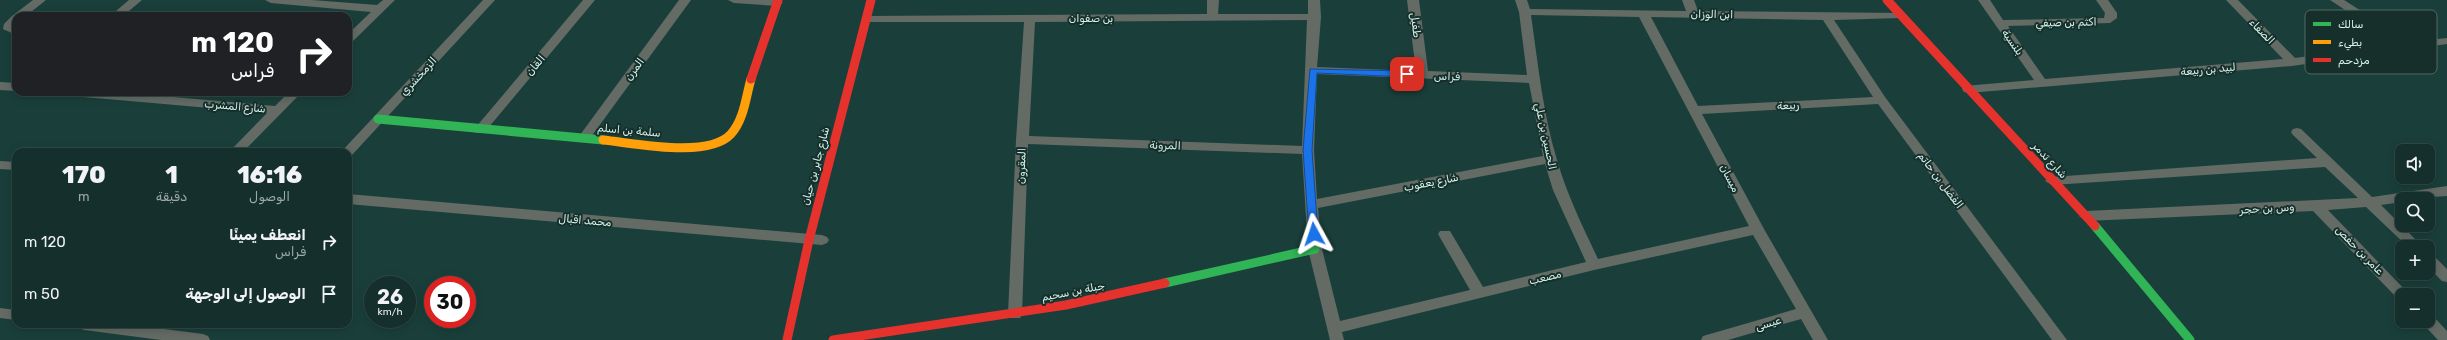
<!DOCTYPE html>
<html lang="ar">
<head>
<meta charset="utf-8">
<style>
	:root { --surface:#142f2c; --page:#1d3734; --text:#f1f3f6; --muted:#9da9a9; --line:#334a48 }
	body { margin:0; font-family:Rubik,Vazirmatn,sans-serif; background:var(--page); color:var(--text); direction:rtl; height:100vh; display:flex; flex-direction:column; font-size:15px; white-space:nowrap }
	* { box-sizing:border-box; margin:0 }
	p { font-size:13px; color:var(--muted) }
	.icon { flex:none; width:22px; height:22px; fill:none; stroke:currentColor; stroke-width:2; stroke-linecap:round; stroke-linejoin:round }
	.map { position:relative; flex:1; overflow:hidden; direction:ltr }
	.drawer { position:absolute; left:12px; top:148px; width:340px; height:180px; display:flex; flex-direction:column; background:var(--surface); border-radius:12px; box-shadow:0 2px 10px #0003,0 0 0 1px var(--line); direction:rtl }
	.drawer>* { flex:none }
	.hud { position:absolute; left:12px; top:12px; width:340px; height:84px; border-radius:12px; box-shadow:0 2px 10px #0003,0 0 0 1px var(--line); direction:rtl; background:#202124; color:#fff; overflow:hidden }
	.tools { position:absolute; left:2395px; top:144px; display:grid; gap:8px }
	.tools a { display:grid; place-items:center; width:40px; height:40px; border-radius:8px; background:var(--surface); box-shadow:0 2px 10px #0003,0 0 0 1px var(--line); font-size:20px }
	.speed { position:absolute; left:364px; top:276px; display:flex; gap:8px; font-size:20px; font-weight:700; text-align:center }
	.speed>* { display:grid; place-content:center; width:52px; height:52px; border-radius:50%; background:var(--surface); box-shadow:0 2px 10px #0003,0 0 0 1px var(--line); line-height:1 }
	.speed small { font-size:10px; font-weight:400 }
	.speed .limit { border:6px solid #d22; background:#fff; color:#111 }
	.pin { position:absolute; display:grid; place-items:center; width:34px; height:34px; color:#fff; margin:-17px; border-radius:8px; box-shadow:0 2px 6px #0006 }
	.me { position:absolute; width:44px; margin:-22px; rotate:355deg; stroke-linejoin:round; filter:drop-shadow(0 0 3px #0008) }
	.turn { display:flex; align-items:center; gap:14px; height:84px; padding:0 12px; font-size:18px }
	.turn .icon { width:52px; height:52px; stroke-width:2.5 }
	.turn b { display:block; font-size:28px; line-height:34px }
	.eta { display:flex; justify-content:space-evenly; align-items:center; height:68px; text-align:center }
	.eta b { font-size:24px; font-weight:800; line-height:28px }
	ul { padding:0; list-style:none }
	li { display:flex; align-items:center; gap:12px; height:52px; padding:0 12px }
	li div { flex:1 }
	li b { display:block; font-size:15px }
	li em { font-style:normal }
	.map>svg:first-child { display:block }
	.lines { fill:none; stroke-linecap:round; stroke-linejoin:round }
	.street { fill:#646b65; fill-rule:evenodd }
	.fast { stroke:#30b455; stroke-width:9 }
	.slow { stroke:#ff9f0a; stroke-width:9 }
	.jam { stroke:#e5322d; stroke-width:9 }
	.route { fill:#1a73e8; stroke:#114b97 }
	.labels { text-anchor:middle; stroke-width:4; stroke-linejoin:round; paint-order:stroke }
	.street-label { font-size:11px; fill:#d4f2ed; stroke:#162f2b }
	.key { fill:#162f2b; stroke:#4f6a65; stroke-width:1 }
	.key-label { font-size:11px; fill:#d4f2ed }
</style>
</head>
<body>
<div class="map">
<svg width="2447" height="340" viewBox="0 0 2447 340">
	<rect width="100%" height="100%" fill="#1a3f3a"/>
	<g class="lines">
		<path class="street" d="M33,0H46L26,16H16V35L3,29L4,24L12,16Z
			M129,0H142L123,16H110Z
			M265,0H312L377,5L383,0H395L352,42L348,43V34L371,12L271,3Z
			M483,0H495L352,155L348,156V152H341Z
			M583,0H595L484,133H476L474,130L476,127Z
			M679,0H691L588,141H580L578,138L580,135Z
			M728,0H778L783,3L777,6L734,3Z
			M1207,0H1219L1218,14H1308V0H1320L1321,17L1317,67L1416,71L1407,0H1419L1428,71L1527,75L1519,12L1515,0H1527L1530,9L1686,11L1682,0H1694L1698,11L1903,13L1905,15L1903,17L1899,18L1834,20L1885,97L2067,340H2052L1878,104L1702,114L1764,229L1828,340H1813L1801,319L1728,340H1701L1703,336L1796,309L1753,235L1594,270L1342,332L1344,340H1330L1308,249L1302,154L1028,144L1022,314L1020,318H1010L1008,314L1016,140L1024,22H867L861,19L867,16L1207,14ZM1531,15L1639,17L1749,226L1598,259C1583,227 1567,195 1557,160C1543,114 1538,64 1531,15ZM1651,17L1823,20L1873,97L1698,106ZM1307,20L1302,146L1029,136L1035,22ZM1317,74L1529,83L1543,156L1317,199L1314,150ZM1545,164L1553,190L1586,262L1483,287L1450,231H1440L1438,234L1470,290L1340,321L1322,249L1318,208Z
			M1978,0H1990L2003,20L2104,18L2105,13L2096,0H2108L2117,13V18L2110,23L2008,26L2045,79L2283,59L2226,0H2238L2295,58L2397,44L2330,0H2344L2410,42L2447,38V44L2292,66L1968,93L1964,92L1962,89L1964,86L2034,80Z
			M0,82L16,83V91L0,90Z
			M66,92H116L275,106L289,92H302L243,152H229L267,113L72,96Z
			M2297,128L2301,129L2372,197L2447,186V196L2402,199V202L2381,205L2423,247H2408L2366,207L2328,210L2410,295H2402V300L2398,299L2313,211L2086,221L2079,216L2086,211L2358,198L2325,167L2052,185L2045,181L2052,177L2317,158L2293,135L2291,132L2293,129Z
			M0,161L16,162V170L0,169Z
			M348,194L822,235L827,237L829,240L827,243L822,245L348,204Z
			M2428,254L2433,255L2447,269V282L2442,281L2428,267Z
			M0,308L16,310V320L0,318Z
			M2428,315L2433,316L2447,331V340H2438L2423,324L2421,321H2428Z
			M77,324H125L203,334L208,336L210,340H161L84,330L79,328Z"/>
		<path class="fast" d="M378,119L603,140
			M2095,226L2190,340
			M1165,283L1315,249"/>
		<path class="slow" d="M603,140C634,143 708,159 731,134C744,120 746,96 751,79"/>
		<path class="jam" d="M1887,0L2095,226
			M751,79L778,0
			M787,340L809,240L871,0
			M833,340L1066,305L1165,283"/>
	</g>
	<path class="route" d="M1310,69L1407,71L1411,74L1407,77L1317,73L1312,150L1318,234L1314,238L1309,234L1303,150Z"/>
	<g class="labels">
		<g class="street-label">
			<text transform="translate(1712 14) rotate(1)" y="4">ابن الوزان</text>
			<text x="1091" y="22">بن صفوان</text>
			<text transform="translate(2066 22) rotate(-1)" y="4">اكثم بن صيفي</text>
			<text transform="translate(1416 25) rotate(83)" y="4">طفيل</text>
			<text transform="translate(2262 31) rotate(46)" y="4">الصفاء</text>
			<text transform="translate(2013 42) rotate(55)" y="4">بلنسية</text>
			<text transform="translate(535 65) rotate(-50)" y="4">القان</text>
			<text transform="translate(634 69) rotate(-54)" y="4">المرن</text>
			<text transform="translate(2208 69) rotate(-5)" y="4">لبيد بن ربيعة</text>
			<text transform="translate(418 76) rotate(-47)" y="4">الزمخشري</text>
			<text transform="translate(1447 76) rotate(2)" y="4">فراس</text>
			<text transform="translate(1788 105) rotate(-3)" y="4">ربيعة</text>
			<text transform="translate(235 106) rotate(5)" y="4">شارع المشرب</text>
			<text transform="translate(629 130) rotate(5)" y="4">سلمة بن اسلم</text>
			<text transform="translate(1546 136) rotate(78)" y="4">الحسين بن علي</text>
			<text transform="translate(1165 145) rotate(2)" y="4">المرونة</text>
			<text transform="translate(2050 160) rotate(47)" y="4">شارع تدمر</text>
			<text transform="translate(815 166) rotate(-75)" y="4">شارع جابر بن حيان</text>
			<text transform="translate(1021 166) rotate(-88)" y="4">المقرون</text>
			<text transform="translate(1730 178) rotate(62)" y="4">ميسان</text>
			<text transform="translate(1941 180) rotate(53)" y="4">الفضل بن حاتم</text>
			<text transform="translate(1431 182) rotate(-11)" y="4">شارع يعقوب</text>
			<text transform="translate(2267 208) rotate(-3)" y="4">وس بن حجر</text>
			<text transform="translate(585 220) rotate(5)" y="4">محمد اقبال</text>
			<text transform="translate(2360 250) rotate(46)" y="4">عامر بن حفص</text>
			<text transform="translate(1545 277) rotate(-14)" y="4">مصعب</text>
			<text transform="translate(1073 291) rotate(-11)" y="4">جبلة بن سحيم</text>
			<text transform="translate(1768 323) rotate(-16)" y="4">عيسى</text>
		</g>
	</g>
	<rect x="2305" y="10" width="132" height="64" rx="6" class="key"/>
	<rect x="2313" y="22" width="18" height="4" fill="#30b455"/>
	<rect x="2313" y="40" width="18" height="4" fill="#ff9f0a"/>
	<rect x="2313" y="58" width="18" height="4" fill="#e5322d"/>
	<g class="key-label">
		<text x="2338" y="28">سالك</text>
		<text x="2338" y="46">بطيء</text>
		<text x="2338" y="64">مزدحم</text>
	</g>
</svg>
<div class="tools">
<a><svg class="icon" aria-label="sound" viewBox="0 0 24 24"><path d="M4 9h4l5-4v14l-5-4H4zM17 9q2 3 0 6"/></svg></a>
<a><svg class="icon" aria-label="search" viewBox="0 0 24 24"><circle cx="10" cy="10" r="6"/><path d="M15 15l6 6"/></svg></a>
<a>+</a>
<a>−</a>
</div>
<div class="speed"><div>26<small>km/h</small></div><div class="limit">30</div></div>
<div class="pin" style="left:1407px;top:74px;background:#d93025"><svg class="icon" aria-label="arrive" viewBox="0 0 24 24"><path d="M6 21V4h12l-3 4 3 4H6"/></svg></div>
<svg class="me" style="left:1314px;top:234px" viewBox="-20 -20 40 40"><path d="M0-17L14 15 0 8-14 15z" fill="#1a73e8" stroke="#fff" stroke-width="4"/></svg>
<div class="hud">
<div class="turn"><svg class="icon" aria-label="right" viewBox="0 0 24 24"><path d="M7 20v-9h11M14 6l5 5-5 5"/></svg><div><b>120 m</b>فراس</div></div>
</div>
<section class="drawer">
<div class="eta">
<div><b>16:16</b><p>الوصول</p></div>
<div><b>1</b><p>دقيقة</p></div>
<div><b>170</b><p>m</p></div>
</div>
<ul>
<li><svg class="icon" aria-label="right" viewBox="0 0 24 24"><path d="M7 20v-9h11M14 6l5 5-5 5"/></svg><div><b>انعطف يمينًا</b><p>فراس</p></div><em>120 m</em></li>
<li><svg class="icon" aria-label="arrive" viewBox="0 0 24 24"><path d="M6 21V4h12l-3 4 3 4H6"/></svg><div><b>الوصول إلى الوجهة</b></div><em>50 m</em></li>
</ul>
</section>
</div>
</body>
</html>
